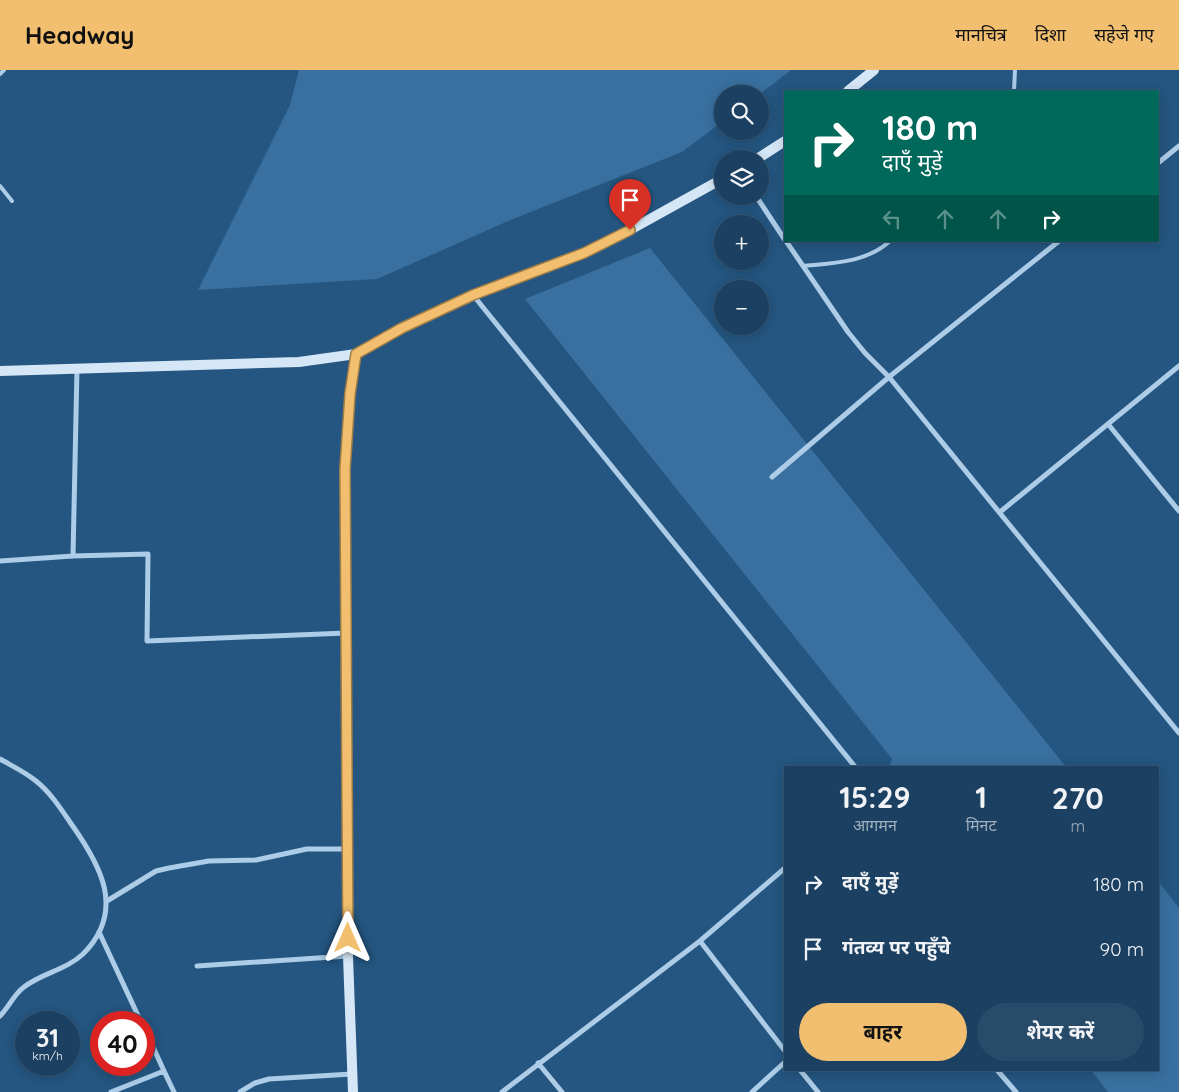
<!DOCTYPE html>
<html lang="hi">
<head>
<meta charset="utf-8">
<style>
	:root { --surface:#1b4061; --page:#284b6a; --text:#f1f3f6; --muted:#a0afbd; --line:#395976; --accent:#f1bf6f }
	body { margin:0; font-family:Quicksand,"Noto Sans Devanagari",sans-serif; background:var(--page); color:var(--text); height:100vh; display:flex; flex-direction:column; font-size:19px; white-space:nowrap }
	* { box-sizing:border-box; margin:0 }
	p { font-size:16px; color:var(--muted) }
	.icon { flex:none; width:28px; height:28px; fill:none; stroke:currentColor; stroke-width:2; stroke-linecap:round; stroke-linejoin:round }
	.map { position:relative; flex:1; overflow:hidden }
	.drawer { position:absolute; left:784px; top:696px; width:375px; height:305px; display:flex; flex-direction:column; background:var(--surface); border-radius:0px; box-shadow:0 2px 12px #0003,0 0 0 1px var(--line) }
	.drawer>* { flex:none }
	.hud { position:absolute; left:784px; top:20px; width:375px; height:152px; border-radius:0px; box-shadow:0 2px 12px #0003,0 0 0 1px var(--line); background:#00695c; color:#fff; overflow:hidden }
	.fabs { position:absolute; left:714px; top:15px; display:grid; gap:10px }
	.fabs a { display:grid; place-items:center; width:55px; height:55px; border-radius:50%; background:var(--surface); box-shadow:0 2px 12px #0003,0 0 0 1px var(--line); font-size:25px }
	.speed { position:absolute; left:15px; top:941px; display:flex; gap:10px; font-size:25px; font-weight:700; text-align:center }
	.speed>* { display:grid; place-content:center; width:65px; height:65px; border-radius:50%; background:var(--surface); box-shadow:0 2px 12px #0003,0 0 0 1px var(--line); line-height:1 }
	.speed small { font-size:12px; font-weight:400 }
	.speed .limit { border:8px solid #d22; background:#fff; color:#111 }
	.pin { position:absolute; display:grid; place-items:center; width:42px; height:42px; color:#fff; margin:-51px -21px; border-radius:50% 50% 50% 0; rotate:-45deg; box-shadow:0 0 5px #0007 }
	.pin .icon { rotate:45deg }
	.me { position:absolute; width:55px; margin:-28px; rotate:0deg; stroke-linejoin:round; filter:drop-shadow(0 0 4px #0008) }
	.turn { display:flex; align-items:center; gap:18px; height:105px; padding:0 15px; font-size:22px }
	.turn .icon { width:65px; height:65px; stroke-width:2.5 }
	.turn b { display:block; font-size:35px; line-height:42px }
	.lanes { display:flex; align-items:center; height:48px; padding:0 15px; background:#0003; justify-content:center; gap:25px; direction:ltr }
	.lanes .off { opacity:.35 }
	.eta { display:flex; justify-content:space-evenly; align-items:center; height:85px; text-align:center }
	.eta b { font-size:30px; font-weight:700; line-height:35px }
	.button { display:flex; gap:10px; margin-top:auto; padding:10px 15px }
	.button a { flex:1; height:58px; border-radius:30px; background:var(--accent); color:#111; font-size:20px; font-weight:700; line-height:58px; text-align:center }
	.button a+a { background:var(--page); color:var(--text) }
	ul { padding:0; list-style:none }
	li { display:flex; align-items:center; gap:15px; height:65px; padding:0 15px }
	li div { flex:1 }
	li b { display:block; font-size:19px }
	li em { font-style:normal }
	header { display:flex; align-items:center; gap:30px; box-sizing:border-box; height:70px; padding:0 25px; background:var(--accent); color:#111 }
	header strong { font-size:24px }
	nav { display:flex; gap:28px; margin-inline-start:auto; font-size:18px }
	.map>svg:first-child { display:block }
	.green { fill:#39709f }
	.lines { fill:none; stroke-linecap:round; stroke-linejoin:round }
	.lane { stroke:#accce7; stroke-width:4 }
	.street { stroke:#accce7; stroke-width:5 }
	.secondary { stroke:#d5e7f6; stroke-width:10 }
	.route-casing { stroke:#9d7c48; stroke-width:12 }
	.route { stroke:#f1bf6f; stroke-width:9 }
</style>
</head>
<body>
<header>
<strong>Headway</strong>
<nav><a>मानचित्र</a><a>दिशा</a><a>सहेजे गए</a></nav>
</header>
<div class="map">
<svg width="1179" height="1022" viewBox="0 0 1179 1022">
	<rect width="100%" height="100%" fill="#245681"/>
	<path class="green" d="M299,0H791L760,24H722V52L682,82L513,149L377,209L198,220L290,35Z
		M650,178L1066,697H889L892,689L525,229Z
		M1158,811L1179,838V1022H1108L1091,1000H1158Z"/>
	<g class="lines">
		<path class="lane" d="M0,4L4,0
			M1014,21L1015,0
			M0,116L12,131
			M803,196C833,193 866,193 890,171"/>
		<path class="street" d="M1158,93L1179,76
			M756,126L785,170
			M786,171L848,262L865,283L889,307L1179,663
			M473,225L856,698
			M77,299L73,486L148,484L147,571L346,563
			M1108,354L1179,441
			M772,407L889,307L1059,171
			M1000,442L1179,296
			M0,491L73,486
			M0,689C12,696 25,702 36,711C51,723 61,739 72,755C101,796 126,841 83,884C66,900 42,903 24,917C14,924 9,937 0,946
			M107,831L156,801L169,798L209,791L256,790L307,779H348
			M99,862L141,952
			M700,871L785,981
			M197,896L348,886
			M144,957L164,1001
			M538,993L562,1022
			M800,1000L818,1022
			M997,1000L1016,1022
			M111,1022L164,1001L174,1022
			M240,1022L255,1013L269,1009L352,1004
			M502,1022L700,871L785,798
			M752,1022L785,992"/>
		<path class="secondary" d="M848,21L874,0
			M757,89L785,71
			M0,301L299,292L356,284
			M353,1022L348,886L345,399L350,324L356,284L402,258L473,225L584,183L630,160L722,109"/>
	</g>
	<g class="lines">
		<defs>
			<path id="route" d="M348,868L345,399L350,324L356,284L402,258L473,225L584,183L630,160"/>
		</defs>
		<use href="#route" class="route-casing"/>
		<use href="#route" class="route"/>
	</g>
</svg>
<div class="fabs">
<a><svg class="icon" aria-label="search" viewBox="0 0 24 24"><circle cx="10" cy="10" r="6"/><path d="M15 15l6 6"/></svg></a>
<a><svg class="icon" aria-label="layers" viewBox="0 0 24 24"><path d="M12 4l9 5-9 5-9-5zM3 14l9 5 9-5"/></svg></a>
<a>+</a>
<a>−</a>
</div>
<div class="speed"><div>31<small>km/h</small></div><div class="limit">40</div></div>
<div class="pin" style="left:630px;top:160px;background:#d93025"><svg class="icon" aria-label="arrive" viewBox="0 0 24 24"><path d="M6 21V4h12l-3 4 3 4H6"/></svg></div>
<svg class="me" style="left:348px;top:868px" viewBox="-20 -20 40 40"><path d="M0-17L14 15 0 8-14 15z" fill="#f1bf6f" stroke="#fff" stroke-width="4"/></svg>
<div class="hud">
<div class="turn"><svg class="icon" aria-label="right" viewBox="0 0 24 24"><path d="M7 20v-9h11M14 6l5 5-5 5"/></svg><div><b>180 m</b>दाएँ मुड़ें</div></div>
<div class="lanes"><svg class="icon off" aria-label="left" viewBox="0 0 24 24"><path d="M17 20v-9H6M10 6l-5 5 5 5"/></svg><svg class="icon off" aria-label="ahead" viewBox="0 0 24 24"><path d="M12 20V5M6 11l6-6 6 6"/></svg><svg class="icon off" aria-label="ahead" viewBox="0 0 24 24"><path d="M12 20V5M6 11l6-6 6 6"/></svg><svg class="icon" aria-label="right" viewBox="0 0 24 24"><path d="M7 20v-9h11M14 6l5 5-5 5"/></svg></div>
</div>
<section class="drawer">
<div class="eta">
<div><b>15:29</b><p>आगमन</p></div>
<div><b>1</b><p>मिनट</p></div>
<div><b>270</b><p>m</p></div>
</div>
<ul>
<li><svg class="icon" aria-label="right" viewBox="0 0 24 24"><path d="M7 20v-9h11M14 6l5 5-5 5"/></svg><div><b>दाएँ मुड़ें</b></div><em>180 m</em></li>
<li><svg class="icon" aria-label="arrive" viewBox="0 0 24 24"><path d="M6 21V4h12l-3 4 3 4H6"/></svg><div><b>गंतव्य पर पहुँचे</b></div><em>90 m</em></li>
</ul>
<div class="button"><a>बाहर</a><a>शेयर करें</a></div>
</section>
</div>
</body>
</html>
